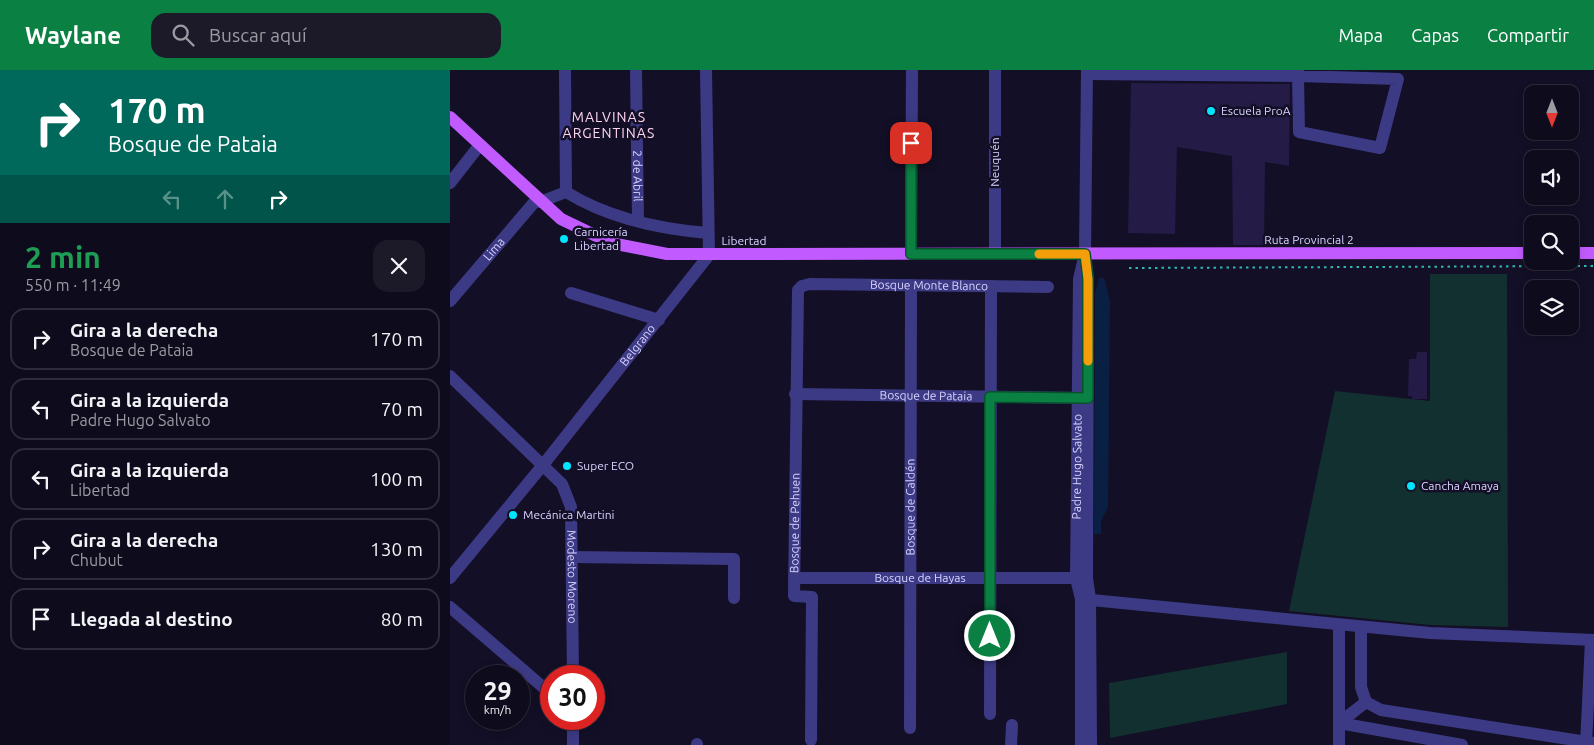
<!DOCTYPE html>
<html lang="es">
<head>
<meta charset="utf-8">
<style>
	:root { --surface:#0e0b1c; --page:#1c1929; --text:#f1f3f6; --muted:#9b9ba3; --line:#2e2b3b; --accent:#0b8043 }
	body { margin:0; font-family:Ubuntu,sans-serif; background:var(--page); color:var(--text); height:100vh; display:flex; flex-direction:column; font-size:19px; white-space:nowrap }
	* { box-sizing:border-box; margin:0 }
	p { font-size:16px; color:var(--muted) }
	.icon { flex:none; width:28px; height:28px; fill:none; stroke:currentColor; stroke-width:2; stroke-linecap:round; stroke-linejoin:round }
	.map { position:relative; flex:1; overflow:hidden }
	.drawer { display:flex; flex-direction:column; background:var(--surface); width:450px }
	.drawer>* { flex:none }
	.guide { background:#00695c; color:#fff; overflow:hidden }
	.needle { width:32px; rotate:180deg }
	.controls { position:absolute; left:1074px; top:15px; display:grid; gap:10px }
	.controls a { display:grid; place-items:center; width:55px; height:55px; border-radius:10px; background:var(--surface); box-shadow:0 2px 8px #0003,0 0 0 1px var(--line); font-size:25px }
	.speed { position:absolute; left:15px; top:595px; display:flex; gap:10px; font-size:25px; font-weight:700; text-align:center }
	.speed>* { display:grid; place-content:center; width:65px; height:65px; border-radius:50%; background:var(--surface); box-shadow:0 2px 8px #0003,0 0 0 1px var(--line); line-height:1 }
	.speed small { font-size:12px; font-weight:400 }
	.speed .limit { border:8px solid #d22; background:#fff; color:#111 }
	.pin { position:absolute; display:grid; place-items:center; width:42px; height:42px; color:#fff; margin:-21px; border-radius:10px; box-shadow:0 2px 8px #0006 }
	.me { position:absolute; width:55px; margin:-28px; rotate:0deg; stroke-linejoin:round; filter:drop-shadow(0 0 4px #0008) }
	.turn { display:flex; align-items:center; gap:18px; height:105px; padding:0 25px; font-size:22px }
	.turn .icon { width:65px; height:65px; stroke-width:2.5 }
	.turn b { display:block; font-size:35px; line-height:42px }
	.lanes { display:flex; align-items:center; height:48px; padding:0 25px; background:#0003; justify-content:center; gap:25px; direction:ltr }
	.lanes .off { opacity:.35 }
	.round { display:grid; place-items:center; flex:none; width:52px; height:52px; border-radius:15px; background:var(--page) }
	.summary { display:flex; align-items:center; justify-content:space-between; height:85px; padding:0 25px }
	h1 { font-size:30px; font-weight:700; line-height:38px; color:#1e9e55 }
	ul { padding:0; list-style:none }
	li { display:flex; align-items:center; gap:15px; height:62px; margin:0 10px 8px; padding:0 15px; border:2px solid var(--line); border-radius:15px }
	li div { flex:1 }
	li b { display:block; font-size:19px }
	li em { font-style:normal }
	header { display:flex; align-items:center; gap:30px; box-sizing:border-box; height:70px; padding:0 25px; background:var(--accent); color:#fff }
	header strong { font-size:24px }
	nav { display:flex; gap:28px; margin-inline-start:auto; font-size:18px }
	.search { width:350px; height:45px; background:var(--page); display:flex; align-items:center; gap:12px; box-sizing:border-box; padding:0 18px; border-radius:15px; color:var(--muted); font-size:19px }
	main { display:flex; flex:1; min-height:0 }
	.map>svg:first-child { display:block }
	.green { fill:#12302f }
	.water { fill:#0a1f44 }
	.building { fill:#241b47 }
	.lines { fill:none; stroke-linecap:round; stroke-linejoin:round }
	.path { stroke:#2fb8b0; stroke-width:2; stroke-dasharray:2.5 4; stroke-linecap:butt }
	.minor { stroke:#3d3a85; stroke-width:12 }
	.major { stroke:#c25bff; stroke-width:12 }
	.route-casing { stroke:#07532c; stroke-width:12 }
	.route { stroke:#0b8043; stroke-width:9 }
	.slow { stroke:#f59e0b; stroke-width:9 }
	.poi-dot { fill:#00e5ff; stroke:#130f26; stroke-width:2 }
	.labels { text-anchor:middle; stroke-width:5; stroke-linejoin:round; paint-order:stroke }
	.poi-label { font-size:12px; fill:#d9d4ff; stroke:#130f26; text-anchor:start }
	.street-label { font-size:12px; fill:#d9d4ff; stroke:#130f26 }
	.neighbourhood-label { font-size:14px; letter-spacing:1px; fill:#ffd6f0; stroke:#130f26 }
</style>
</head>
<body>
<header>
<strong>Waylane</strong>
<div class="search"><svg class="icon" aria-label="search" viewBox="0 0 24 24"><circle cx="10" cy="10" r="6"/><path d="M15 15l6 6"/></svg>Buscar aquí</div>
<nav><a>Mapa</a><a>Capas</a><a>Compartir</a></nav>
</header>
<main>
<section class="drawer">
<div class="guide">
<div class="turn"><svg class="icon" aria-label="right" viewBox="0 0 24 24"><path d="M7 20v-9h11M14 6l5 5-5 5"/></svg><div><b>170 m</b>Bosque de Pataia</div></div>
<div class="lanes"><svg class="icon off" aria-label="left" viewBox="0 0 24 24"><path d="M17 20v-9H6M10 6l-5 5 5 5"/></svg><svg class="icon off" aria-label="ahead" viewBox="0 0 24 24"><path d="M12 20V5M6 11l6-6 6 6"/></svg><svg class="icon" aria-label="right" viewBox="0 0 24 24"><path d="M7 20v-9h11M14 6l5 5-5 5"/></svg></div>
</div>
<div class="summary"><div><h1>2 min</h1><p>550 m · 11:49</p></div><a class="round"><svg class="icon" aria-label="close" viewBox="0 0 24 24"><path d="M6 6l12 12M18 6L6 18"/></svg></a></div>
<ul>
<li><svg class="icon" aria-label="right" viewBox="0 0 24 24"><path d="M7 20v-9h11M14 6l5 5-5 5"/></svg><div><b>Gira a la derecha</b><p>Bosque de Pataia</p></div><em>170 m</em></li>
<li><svg class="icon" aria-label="left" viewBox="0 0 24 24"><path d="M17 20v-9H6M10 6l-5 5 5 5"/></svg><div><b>Gira a la izquierda</b><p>Padre Hugo Salvato</p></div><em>70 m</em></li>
<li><svg class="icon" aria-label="left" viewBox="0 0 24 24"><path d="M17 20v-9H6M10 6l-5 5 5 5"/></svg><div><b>Gira a la izquierda</b><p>Libertad</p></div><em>100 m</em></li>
<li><svg class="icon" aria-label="right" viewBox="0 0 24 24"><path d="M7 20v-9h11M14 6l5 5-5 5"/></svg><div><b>Gira a la derecha</b><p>Chubut</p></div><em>130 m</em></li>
<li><svg class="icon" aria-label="arrive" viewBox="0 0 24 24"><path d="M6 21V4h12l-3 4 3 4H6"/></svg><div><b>Llegada al destino</b></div><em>80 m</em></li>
</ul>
</section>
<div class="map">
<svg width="1144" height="675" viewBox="0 0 1144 675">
	<rect width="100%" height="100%" fill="#130f26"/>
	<path class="green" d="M980,204H1057L1058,557L980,555L839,541L885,321L980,331Z
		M837,582V634L660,668L659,613Z"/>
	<path class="water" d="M649,208H654L660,231L658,437L651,451V464H644L645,223Z"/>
	<path class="building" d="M681,13L840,14L839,96L815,92L814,175H783L782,86L727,77L725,164L678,163Z
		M967,282H977V329H962V326H958L959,289H966Z"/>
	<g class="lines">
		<path class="path" d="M679,198L1144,196"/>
		<g class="minor">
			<path d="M115,0L116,122"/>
			<path id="s1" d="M186,0L188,151"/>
			<path d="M637,4L848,6L948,9L930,78L849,62L848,6V0"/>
			<path d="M0,113L29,76"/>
			<path d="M116,122C158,148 209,159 258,163"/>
			<path d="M90,132L116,122"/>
			<path d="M461,184L462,0"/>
			<path d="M545,184V0"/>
			<path d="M636,192L638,209L637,508L640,529L641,675"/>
			<path d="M121,223L209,250"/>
			<path id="s2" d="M0,231L87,129"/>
			<path id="s3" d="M0,306L112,414L121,437L123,606"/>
			<path id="s4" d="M345,324L635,328"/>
			<path d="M122,487L284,489V528"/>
			<path id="s5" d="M0,508L93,395L259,185L256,0"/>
			<path id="s6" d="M344,508H626"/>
			<path d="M631,529L980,563L1144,570"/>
			<path d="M0,537L101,624"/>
			<path d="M889,555V653L1012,675"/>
			<path d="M916,632L931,640L1144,673"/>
			<path d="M540,644L541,216"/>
			<path id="s7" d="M460,658L461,215"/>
			<path id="s8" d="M361,670L362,527L344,526L348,220L352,216L360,214L598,217"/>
			<path d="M123,675V649"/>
			<path d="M247,675V674"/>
			<path d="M561,675L562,655"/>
			<path id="s9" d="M631,675V529L626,508L629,209L635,184L637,0"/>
			<path d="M889,675V653L916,632L911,617V557"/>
			<path d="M1136,675L1141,570"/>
		</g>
		<path class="major" d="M0,47L111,149L161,173L217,184L1082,183
			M1120,183H1144"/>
	</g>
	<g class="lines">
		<defs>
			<path id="route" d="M461,73V184H635L638,209V328L540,327V566"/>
		</defs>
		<use href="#route" class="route-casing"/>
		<use href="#route" class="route"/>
		<path class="slow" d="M589,184H635L638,209V291"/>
	</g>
	<g class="poi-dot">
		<circle cx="761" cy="41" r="5"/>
		<circle cx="114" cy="169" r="5"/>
		<circle cx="117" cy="396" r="5"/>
		<circle cx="961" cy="416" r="5"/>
		<circle cx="63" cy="445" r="5"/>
	</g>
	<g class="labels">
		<g class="poi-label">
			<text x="771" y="45">Escuela ProA</text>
			<text x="124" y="166">Carnicería<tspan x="124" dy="14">Libertad</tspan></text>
			<text x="127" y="400">Super ECO</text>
			<text x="971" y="420">Cancha Amaya</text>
			<text x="73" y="449">Mecánica Martini</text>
		</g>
		<g class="street-label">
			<text transform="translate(545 92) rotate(-90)" y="4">Neuquén</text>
			<text dy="4" stroke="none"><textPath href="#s1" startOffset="106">2 de Abril</textPath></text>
			<text x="859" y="174">Ruta Provincial 2</text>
			<text x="294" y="175">Libertad</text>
			<text dy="4" stroke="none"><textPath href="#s2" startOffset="68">Lima</textPath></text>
			<text dy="4" stroke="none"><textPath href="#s8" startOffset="600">Bosque Monte Blanco</textPath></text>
			<text dy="4" stroke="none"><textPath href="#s5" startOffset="299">Belgrano</textPath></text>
			<text dy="4" stroke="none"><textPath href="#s4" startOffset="131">Bosque de Pataia</textPath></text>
			<text dy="4" stroke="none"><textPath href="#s9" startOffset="279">Padre Hugo Salvato</textPath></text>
			<text dy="4" stroke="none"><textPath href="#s7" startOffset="221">Bosque de Caldén</textPath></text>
			<text dy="4" stroke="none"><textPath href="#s8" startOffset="234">Bosque de Pehuen</textPath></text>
			<text dy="4" stroke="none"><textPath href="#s3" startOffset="250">Modesto Moreno</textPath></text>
			<text dy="4" stroke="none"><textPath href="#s6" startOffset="126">Bosque de Hayas</textPath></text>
		</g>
		<g class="neighbourhood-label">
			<text x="159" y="52">MALVINAS<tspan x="159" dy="16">ARGENTINAS</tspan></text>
		</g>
	</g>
</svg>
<div class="controls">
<a><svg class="needle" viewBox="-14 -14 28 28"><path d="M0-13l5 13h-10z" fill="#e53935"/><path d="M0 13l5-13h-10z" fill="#9b9ba3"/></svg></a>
<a><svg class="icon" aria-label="sound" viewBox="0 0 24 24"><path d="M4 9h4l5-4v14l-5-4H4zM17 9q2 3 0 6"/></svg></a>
<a><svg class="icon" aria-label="search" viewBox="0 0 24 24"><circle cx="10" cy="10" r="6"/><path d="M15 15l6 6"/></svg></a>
<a><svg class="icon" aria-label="layers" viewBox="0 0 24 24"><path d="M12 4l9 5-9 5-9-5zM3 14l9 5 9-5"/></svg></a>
</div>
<div class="speed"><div>29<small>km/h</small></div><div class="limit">30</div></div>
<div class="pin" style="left:461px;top:73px;background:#d93025"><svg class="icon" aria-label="arrive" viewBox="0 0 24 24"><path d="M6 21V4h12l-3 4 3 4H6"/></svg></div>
<svg class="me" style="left:540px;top:566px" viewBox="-20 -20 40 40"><circle r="17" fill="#0b8043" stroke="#fff" stroke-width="3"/><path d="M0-11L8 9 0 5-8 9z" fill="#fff"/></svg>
</div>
</main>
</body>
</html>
